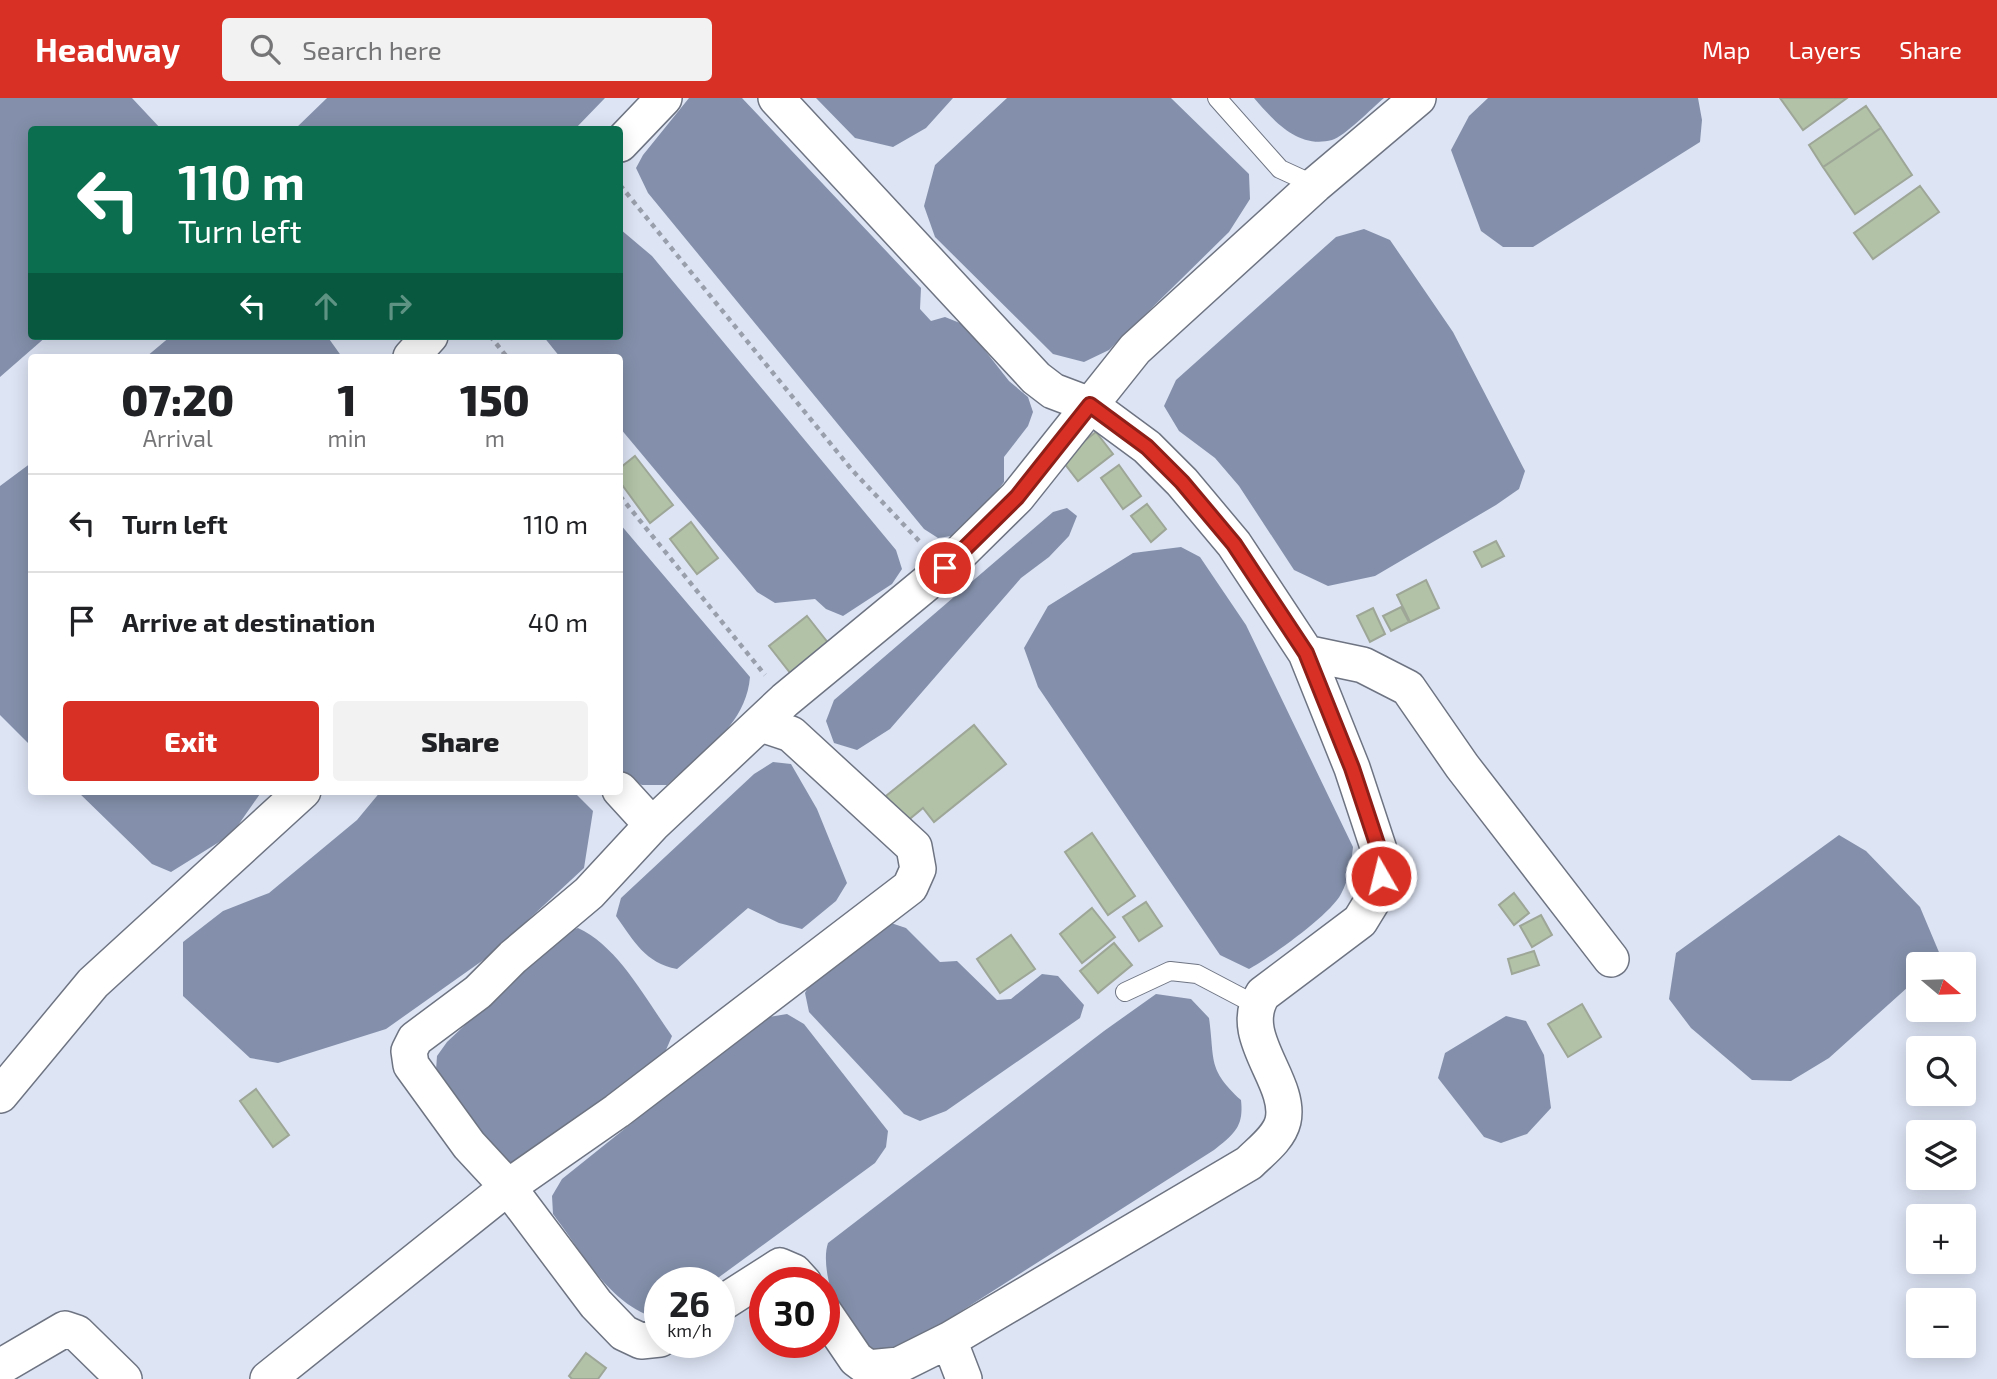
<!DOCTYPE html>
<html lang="en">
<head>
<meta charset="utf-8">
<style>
	:root { --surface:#fff; --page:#f2f2f2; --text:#202124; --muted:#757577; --line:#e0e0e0; --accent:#d93025 }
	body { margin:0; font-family:"Exo 2",sans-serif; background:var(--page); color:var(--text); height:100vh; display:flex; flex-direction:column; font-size:26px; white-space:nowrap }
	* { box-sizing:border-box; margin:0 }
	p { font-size:23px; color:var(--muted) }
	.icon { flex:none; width:38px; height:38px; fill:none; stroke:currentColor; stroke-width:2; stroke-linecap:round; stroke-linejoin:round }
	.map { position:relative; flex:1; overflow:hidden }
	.side { position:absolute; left:28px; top:256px; width:595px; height:441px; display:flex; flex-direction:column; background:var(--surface); border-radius:7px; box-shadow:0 4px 18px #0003 }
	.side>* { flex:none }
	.guide { position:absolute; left:28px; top:28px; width:595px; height:214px; border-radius:7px; box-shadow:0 4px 18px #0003; background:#0b6e4f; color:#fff; overflow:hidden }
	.needle { width:46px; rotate:109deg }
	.controls { position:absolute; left:1906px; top:854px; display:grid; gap:14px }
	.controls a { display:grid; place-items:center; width:70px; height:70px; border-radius:7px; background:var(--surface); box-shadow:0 4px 18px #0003; font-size:35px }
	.speed { position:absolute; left:644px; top:1169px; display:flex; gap:14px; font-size:35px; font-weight:700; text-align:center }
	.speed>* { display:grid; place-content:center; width:91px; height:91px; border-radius:50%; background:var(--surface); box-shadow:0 4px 18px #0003; line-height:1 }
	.speed small { font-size:18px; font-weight:400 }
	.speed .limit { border:10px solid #d22; background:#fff; color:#111 }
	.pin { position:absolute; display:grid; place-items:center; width:60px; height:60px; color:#fff; margin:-30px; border:4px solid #fff; border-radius:50%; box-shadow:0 2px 7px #0007 }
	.me { position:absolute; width:77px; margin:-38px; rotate:352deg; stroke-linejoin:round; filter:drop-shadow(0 0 5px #0008) }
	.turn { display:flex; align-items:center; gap:24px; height:147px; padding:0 35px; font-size:32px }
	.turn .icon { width:91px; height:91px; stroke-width:2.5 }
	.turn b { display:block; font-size:49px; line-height:60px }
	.lanes { display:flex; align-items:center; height:66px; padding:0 35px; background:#0003; justify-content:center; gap:35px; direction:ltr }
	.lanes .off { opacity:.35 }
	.eta { display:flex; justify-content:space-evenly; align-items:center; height:119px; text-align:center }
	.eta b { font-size:42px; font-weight:800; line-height:49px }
	.action { display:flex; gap:14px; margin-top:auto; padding:14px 35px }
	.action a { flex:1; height:80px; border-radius:7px; background:var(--accent); color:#fff; font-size:28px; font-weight:800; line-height:80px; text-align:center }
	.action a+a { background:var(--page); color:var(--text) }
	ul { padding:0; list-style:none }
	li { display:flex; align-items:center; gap:21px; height:98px; padding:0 35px; border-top:2px solid var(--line) }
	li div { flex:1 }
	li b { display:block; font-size:26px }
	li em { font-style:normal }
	header { display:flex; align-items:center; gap:42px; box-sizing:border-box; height:98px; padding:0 35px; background:var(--accent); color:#fff }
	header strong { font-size:33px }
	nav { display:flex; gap:38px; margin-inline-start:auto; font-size:24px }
	.search { width:490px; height:63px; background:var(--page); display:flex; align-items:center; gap:18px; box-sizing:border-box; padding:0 24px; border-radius:7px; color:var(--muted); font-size:26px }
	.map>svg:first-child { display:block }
	.water { fill:#8490ab }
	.building { fill:#b1c2a6; stroke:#9da697; stroke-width:2 }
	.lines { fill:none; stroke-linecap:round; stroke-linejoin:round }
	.lane-casing { stroke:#6e7482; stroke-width:20 }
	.street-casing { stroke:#6e7482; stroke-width:38 }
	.path { stroke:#9a9fac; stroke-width:4.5; stroke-dasharray:5 5; stroke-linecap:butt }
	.lane { stroke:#fff; stroke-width:18 }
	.street { stroke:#fff; stroke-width:35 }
	.route-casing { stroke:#8d1f18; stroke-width:18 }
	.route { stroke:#d93025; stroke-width:12 }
</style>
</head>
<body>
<header>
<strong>Headway</strong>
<div class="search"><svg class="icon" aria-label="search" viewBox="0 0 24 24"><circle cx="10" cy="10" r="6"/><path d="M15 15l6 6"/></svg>Search here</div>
<nav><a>Map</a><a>Layers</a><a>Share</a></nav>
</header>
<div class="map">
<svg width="1997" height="1281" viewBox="0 0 1997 1281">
	<rect width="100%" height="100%" fill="#dde4f4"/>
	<path class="water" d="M0,0H132L161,31L32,32V238H47L0,279Z
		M327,0H605L575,31H295Z
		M689,0H742L921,190L920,211L931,223L945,219L965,227L1009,283L1028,299L1033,314L1028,328L1004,359V384L965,436L938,440L924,431L648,95L636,70L643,57Z
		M816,0H953L926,30L893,49L855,40Z
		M1007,0H1171L1249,76L1250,101L1229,134L1109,252L1084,264L1053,256L935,139L924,108L935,67Z
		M1254,0H1384C1372,10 1345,38 1332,42C1298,51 1274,23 1254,0Z
		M1488,0H1698L1702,22L1700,44L1533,149H1503L1481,133L1451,52L1469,18Z
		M620,131L652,158L896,452L902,471L892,486L843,518L826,511L815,501L775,505L757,494L620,330V259H560L543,238H620Z
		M1364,131L1390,142L1453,234L1525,373L1519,391L1496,407L1375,478L1328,488L1294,472L1239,388L1215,360L1179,333L1164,308L1176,282L1336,139Z
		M171,238H327L342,259H146Z
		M31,365V648L0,617V388Z
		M1067,410L1077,418L1069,438L1049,459L1021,480L890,631L857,652L834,645L826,623L834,602L1053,414Z
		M620,426L750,579C746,628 701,655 667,687H642L620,675Z
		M1181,449L1200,459L1246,527L1353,749C1351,767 1349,781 1341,796C1330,817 1271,859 1249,871L1220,857L1038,589L1024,550L1048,508L1133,455Z
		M773,664L791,666L817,711L847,785L836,803L802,831L779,825L748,810L677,871C645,865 634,843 616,818L621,800L754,676Z
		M77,693H262L232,736L171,774L152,766Z
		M381,693H573L593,713L584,770L489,858L386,931L278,965L250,960L183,898V844L223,813L269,795L357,722Z
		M1839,737L1866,753L1920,809L1941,859L1934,866H1918V880L1829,960L1791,983L1752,982L1691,930L1669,901L1676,855Z
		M888,824L906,830L940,864L957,863L997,902L1011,901L1042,876L1058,878L1084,907L1080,920L946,1013L920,1023L904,1016L809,914L805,895L814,877Z
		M578,830C619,849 646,902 672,938L660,966L512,1065L498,1057L436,972L437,958L447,944L562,835Z
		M1156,896L1191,901L1209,920C1215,962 1207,971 1241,1002C1244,1029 1234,1036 1214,1052L908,1247L887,1255C881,1253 872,1251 866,1248C840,1232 819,1172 828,1145L1104,933Z
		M787,916L804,926L888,1033L886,1049L875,1065L711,1185H660V1221C610,1209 583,1155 553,1116L552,1098L562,1081L763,920Z
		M1506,918L1526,923L1544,957L1551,1010L1527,1036L1501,1045L1484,1039L1438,980L1445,955Z"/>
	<path class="building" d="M1780,0H1847L1803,32Z
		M1866,8L1881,30L1823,69L1809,47Z
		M1881,30L1912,77L1855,116L1823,69Z
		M1920,88L1939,114L1873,161L1854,135Z
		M1096,334L1113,356L1078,383L1061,361Z
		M635,358L673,407L650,425L620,384V370Z
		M1119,367L1141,398L1123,411L1101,380Z
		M1147,406L1166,431L1151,444L1131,418Z
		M691,424L718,460L697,476L670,441Z
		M1496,443L1504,458L1482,469L1474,454Z
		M1426,482L1439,510L1410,524L1397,497Z
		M1401,509L1409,524L1391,533L1383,518Z
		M1373,510L1385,536L1370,544L1357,518Z
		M807,518L829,546L791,576L769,548Z
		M974,627L1006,666L934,724L923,710L906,724L886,698Z
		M1092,735L1135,798L1108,817L1065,754Z
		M1514,795L1529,815L1514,827L1499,807Z
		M1146,804L1162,828L1139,843L1123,819Z
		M1092,810L1115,839L1082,865L1060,836Z
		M1541,817L1552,837L1532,849L1520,828Z
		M1011,837L1035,871L1000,895L977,861Z
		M1114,845L1132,867L1098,895L1080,873Z
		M1534,853L1539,867L1512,876L1508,861Z
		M1582,906L1601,939L1568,959L1548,926Z
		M256,991L289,1037L273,1049L240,1003Z
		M586,1255L606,1270L598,1281H572L569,1278Z"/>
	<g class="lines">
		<defs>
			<path id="lane" d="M1217,0L1280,71L1315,87
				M1125,894L1170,873L1197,876L1256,907"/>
			<path id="street" d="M776,0L1036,280L1053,293L1090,307L1147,349L1182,384L1234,446L1306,555L1352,670L1383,764L1379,792L1360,823L1263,896C1235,938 1292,983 1283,1023C1279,1040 1261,1053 1249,1065L949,1242L899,1267L868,1270L856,1261L824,1214
				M620,46L664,0
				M411,259L430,238
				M1306,555L1363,567L1408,590L1462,668L1611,861
				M620,692L652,727
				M0,997L93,885L303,693
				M719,1207L780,1168L794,1174L804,1185
				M660,1241L641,1243L624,1235L596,1206L508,1089L469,1047L411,967L409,953L415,941L478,894L513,859L589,795L652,727L785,602L945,470L1017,399L1135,251L1315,87L1418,0
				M949,1242L964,1281
				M0,1269L65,1231L77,1235L124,1281
				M268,1281L508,1089L617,1013L910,789L918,771L914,749L791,636L761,626"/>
		</defs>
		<use href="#lane" class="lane-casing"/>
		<use href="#street" class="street-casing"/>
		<path class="path" d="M620,87L852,372L922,446
			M490,238L507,259
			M620,398L765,577"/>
		<use href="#lane" class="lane"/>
		<use href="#street" class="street"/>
	</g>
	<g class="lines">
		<defs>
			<path id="route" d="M945,470L1017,399L1090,307L1147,349L1182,384L1234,446L1306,555L1352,670L1383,764L1381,778"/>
		</defs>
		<use href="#route" class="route-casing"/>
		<use href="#route" class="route"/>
	</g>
</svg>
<div class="controls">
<a><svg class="needle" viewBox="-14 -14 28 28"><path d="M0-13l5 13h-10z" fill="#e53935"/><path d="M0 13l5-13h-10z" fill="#757577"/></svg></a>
<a><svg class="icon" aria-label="search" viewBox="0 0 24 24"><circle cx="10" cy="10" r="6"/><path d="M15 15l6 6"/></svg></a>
<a><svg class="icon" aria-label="layers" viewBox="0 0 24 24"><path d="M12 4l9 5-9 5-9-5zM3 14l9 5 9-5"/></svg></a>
<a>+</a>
<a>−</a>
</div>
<div class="speed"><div>26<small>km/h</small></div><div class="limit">30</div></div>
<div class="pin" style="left:945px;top:470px;background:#d93025"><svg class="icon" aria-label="arrive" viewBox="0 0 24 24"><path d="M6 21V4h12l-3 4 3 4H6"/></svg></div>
<svg class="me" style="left:1381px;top:778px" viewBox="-20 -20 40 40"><circle r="17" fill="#d93025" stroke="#fff" stroke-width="3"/><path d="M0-11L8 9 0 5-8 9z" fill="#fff"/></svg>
<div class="guide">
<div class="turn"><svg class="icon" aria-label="left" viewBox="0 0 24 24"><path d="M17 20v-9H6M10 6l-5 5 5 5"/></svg><div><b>110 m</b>Turn left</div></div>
<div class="lanes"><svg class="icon" aria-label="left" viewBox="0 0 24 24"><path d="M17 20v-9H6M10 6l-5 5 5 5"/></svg><svg class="icon off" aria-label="ahead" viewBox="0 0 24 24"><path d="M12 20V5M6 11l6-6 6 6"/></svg><svg class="icon off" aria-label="right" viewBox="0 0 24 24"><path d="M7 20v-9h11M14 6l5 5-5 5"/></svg></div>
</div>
<section class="side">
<div class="eta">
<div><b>07:20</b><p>Arrival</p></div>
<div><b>1</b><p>min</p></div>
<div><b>150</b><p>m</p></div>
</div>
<ul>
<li><svg class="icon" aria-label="left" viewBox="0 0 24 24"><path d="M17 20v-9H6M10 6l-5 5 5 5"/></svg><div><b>Turn left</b></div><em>110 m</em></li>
<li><svg class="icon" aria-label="arrive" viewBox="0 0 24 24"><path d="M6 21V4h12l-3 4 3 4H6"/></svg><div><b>Arrive at destination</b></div><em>40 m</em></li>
</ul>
<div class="action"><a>Exit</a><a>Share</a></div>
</section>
</div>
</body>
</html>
